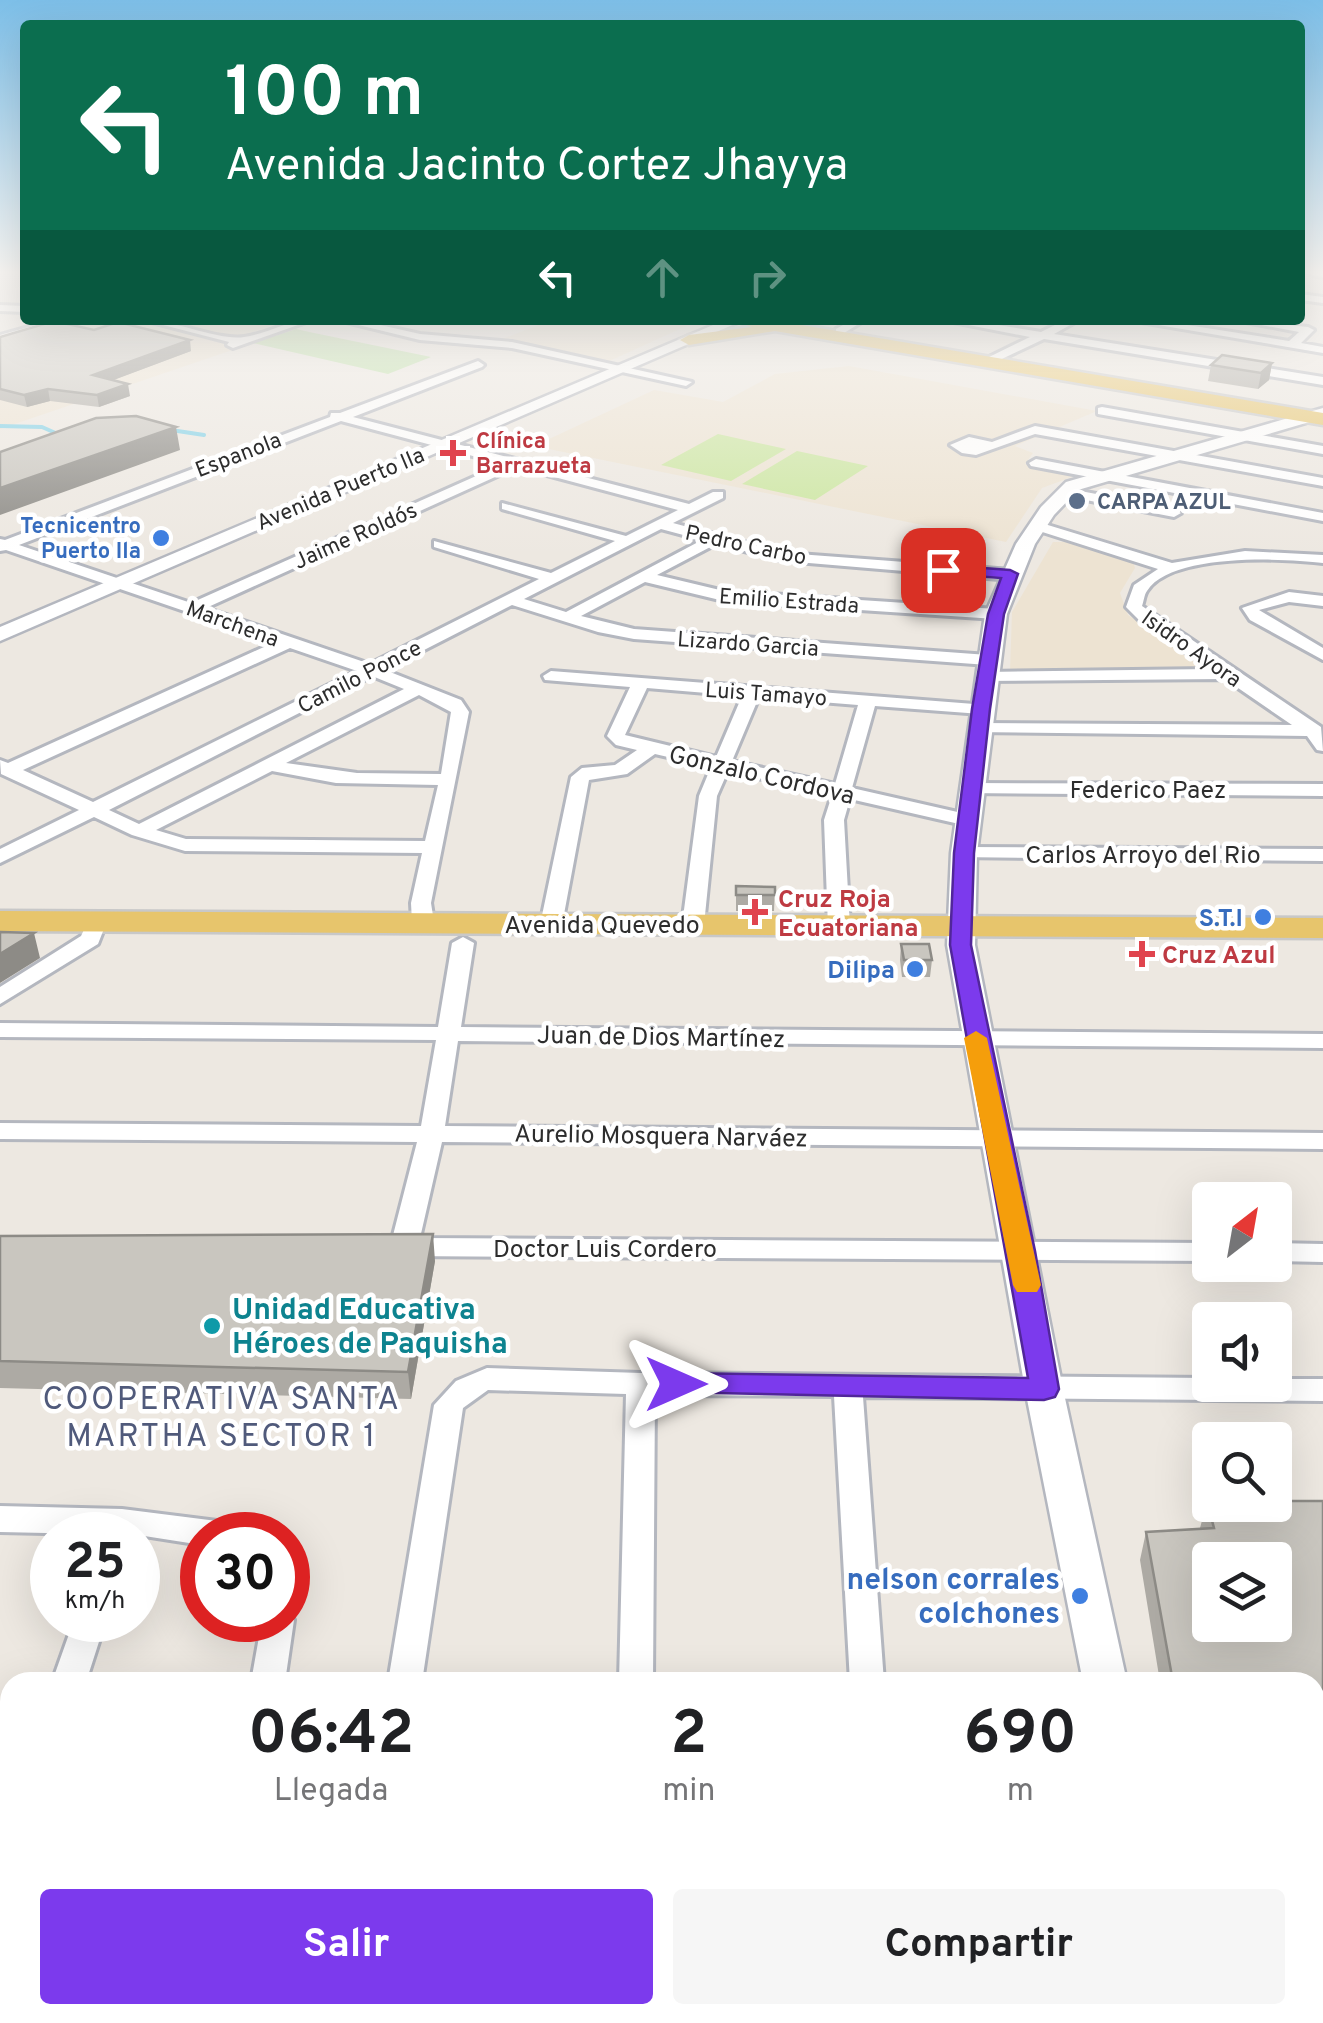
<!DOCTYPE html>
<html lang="es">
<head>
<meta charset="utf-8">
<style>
	:root { --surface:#fff; --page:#f6f6f6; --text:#202124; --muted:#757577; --accent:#7c3aed }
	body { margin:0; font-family:Overpass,sans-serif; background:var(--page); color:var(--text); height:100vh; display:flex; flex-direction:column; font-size:38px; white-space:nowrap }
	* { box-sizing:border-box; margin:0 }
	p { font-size:32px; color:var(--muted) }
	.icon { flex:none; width:55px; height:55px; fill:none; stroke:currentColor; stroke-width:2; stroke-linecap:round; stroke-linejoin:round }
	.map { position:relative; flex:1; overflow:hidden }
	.sheet { position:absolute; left:0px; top:1672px; width:1325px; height:352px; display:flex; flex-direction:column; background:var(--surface); border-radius:30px 30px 0 0; box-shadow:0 10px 40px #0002 }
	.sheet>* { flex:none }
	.guide { position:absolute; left:20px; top:20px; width:1285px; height:305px; border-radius:10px; box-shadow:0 10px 40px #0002; background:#0b6e4f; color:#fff; overflow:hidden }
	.needle { width:65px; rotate:31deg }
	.tools { position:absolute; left:1192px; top:1182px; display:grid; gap:20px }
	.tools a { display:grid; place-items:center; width:100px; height:100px; border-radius:10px; background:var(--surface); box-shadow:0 10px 40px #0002; font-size:50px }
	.speed { position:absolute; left:30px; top:1512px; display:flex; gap:20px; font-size:50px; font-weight:700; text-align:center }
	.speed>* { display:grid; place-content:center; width:130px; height:130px; border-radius:50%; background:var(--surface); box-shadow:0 10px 40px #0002; line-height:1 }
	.speed small { font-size:25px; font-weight:400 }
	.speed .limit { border:15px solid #d22; background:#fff; color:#111 }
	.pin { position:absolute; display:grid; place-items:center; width:85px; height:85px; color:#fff; margin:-42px; border-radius:20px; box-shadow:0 5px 15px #0006 }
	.me { position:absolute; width:110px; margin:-55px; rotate:90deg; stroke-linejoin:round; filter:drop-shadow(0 0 8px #0008) }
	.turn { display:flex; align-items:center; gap:35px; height:210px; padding:0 40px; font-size:45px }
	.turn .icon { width:130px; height:130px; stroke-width:2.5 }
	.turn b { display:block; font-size:70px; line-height:85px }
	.lanes { display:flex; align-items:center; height:95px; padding:0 40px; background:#0003; justify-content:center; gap:50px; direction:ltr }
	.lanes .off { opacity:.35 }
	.eta { display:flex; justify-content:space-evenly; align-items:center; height:170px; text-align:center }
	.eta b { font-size:60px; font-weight:700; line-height:70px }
	.action { display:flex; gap:20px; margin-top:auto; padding:20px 40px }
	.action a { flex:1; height:115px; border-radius:10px; background:var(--accent); color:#fff; font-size:40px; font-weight:700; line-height:115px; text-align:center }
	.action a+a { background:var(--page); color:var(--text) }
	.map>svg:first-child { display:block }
	.education { fill:#ede3d2 }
	.green { fill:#badfa2 }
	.pitch { fill:#cbe69f }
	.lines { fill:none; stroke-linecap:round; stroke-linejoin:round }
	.stream { stroke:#7dd0e7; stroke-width:4 }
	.river { fill:#7dd0e7; fill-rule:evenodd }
	.street-casing { stroke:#b4b7bf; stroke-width:6 }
	.secondary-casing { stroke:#b4b7bf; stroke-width:5 }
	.primary-casing { stroke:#c8c8c8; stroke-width:5 }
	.street { fill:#fff; fill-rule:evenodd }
	.secondary { fill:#fff; fill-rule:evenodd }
	.primary { fill:#e7c56c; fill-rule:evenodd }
	.wall { fill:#adaaa4 }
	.shaded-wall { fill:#8d8b86 }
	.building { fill:#c9c6bf; stroke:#8d8b86; stroke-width:2.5; fill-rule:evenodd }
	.route { fill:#7c3aed; stroke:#51269a; stroke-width:2.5 }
	.slow { fill:#f59e0b }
	.health-dot { fill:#e0444e; stroke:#fff; stroke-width:4 }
	.service-dot { fill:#5c6f8a; stroke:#fff; stroke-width:4 }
	.shop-dot { fill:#3f7fe0; stroke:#fff; stroke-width:4 }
	.culture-dot { fill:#0f9aa8; stroke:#fff; stroke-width:4 }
	.labels { text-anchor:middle; stroke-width:9; stroke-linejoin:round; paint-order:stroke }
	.far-health-label { font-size:22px; font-weight:bold; fill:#be3a42; stroke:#fff; text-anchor:start }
	.far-street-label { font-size:22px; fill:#2d2d2d; stroke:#fff }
	.far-service-label { font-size:22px; font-weight:bold; fill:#4e5e75; stroke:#fff; text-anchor:start }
	.far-shop-label { font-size:22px; font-weight:bold; fill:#366cbe; stroke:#fff; text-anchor:end }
	.street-label { font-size:25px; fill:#2d2d2d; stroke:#fff }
	.health-label { font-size:25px; font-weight:bold; fill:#be3a42; stroke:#fff; text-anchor:start }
	.shop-label { font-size:25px; font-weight:bold; fill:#366cbe; stroke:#fff; text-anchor:end }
	.near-culture-label { font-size:30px; font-weight:bold; fill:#0d838f; stroke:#fff; text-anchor:start }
	.near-shop-label { font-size:30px; font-weight:bold; fill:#366cbe; stroke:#fff; text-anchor:end }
	.near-neighbourhood-label { font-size:32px; letter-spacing:2.5px; fill:#505a7b; stroke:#fff }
</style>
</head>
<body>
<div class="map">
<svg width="1323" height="2023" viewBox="0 0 1323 2023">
	<rect width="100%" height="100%" fill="#ede8e1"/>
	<path class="education" d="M104,320H265L278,323L236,338L253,343L0,429V349Z
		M552,320H692L693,323L605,363L497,341Z
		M849,366L1097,411L1015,446L1033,453L1025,464L1077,475L1042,488L1006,542L534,446L654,390L723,402L775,374Z
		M1053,542H1073L1133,562L1135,568L1120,593L1128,615L1210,669L1010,672L1012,612Z"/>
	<path class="green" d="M296,329L314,333L431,357L388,374L253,343Z"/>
	<path class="pitch" d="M718,434L786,449L731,481L661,465Z
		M797,451L868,466L815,500L742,484Z"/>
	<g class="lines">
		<path class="stream" d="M0,426L42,427L60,435
			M171,430L204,435"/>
		<path class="river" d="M0,1831L10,1832V1886L0,1885Z
			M594,2015H665L669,2023H598Z
			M862,2015H925L921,2023H858Z"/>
		<defs>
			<path id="street" d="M1311,273H1323V277L1312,275Z
				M1300,294L1323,297V303L1300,300Z
				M0,305L25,306V312L0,311Z
				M54,320H71L0,342V335Z
				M144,320C174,320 220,341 244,337C268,334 287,320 312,320L233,348L227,345L229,342Z
				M338,320H358L420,334L512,342L692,382L686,386L512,348L420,340Z
				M852,320H865L844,333H836V329Z
				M943,320H968L1041,332L1065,320H1079L1054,334L1323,377V385L1044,339L987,366L981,362L983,360L1030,337Z
				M1129,320H1155L1289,341L1299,332L1235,320L1308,327L1314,330L1301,343L1323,347V353Z
				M478,361L484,365L482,367L353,417L689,504L713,492H723V498L673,523L785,553L1011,570L1019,575L1011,580L785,561L716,544L657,575L724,591L996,609L1004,614L996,619L724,601L645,582L581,616L634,629L988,655L996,660L988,665L634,639L598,632L512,605L385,670L461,700L469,712L431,903L434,922L430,926L423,928L412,922L411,903L422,853L185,851L132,835L94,817L0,863V849L79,810L1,774L0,760L8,763L275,642L6,550L0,551V539L5,540L330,417L331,413H340ZM341,421L503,464L191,603L19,545ZM517,467L678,510L626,536L502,503V509L615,541L551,573L434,541V547L539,579L370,664L206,608ZM661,529L702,540L566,612L524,599ZM290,648L357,671L93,802L23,770ZM372,676L404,689L139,824L109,810ZM419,695L451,712L441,774L357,773L286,763ZM272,771L336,783L438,785L425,841L186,839L156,830Z
				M1102,407L1323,446V454L1098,414V408Z
				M1035,426L1323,478V486L1035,434L976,455L962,453L950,445L969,437L992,442Z
				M1036,459L1323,513V521L1031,466L1029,463Z
				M1065,488L1174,509L1181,513L1174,517L1060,495V489Z
				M1038,522L1172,563L1245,551L1323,555V563C1284,558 1171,553 1147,591C1144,595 1144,601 1142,606L1321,727L1323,751L1317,750L1307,736L974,732V724L980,723L1292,725L1225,679L980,681V673L986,672L1210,669L1140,621L1126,607L1134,585L1158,569L1033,529V523Z
				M1289,592L1323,596V606L1289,602L1259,610L1323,648V660L1250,620L1242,608Z
				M551,671L987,705L990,709L981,714L875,706L852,788L975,816L978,820L968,826L850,799L844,820L850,927L839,933L828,927L824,820L832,795L728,771L717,796L704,925L693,931L682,925L699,796L711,767L655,754L627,774L589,780L562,925L551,931L544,929L540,925L571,777L582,768L615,765L637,750L616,745L607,736L630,687L545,680L543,676ZM647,688L742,696L716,757L625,735ZM759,697L858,705L835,784L732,761Z
				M972,783L1323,784V796L965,793L963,789Z
				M964,847L1323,849V861L957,857L954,853L957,849Z
				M97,915L107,921L98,944L0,1004V987L81,936L90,917Z
				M463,937L474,943L461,1027L1323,1034V1048L458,1041L445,1126L1323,1133V1149L442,1142L420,1238L1210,1243V1261L403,1256L394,1253L390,1247L417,1142L0,1139V1123L421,1126L436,1040L0,1037V1023L438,1027L452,943Z
				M1275,1243L1323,1244V1262L1275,1261Z
				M487,1368L641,1373L1210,1378V1385H1275V1379H1323V1401L863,1397L884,1682H850L834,1396L655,1395L653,1682H619L626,1394L488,1390L463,1408L422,1682H388L434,1405L456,1381Z
				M0,1506L122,1509L225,1522L236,1526L241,1535H202V1545L138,1535L0,1532Z
				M288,1609L294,1620L285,1682H251L262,1620H288Z
				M74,1620H106L86,1682H52Z
				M0,1788H10V1822H0Z"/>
			<path id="secondary" d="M725,320H744L0,641V627Z
				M1323,408V418L1078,490L1054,515L1035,544L1007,614L977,853L975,945L1063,1389L1127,1682H1083L1025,1389L947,945L951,853L985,614L1016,544L1041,507L1066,482Z
				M1147,2015H1199L1201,2023H1149Z"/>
			<path id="primary" d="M733,320H772L1323,413V425L775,331L689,345L680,340L689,335L752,327Z
				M0,911L1323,918V938L0,931Z"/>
		</defs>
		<use href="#street" class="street-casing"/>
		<use href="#secondary" class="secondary-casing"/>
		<use href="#primary" class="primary-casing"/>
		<use href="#street" class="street"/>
		<use href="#secondary" class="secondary"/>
		<use href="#primary" class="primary"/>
	</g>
	<path class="wall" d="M94,330L191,351L113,380L130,396L99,407L50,401L27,407L0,400V337Z
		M1272,363L1269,380L1258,389L1208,381L1211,365Z
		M736,886L775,887L774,911H736Z
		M901,944L932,960L930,977H902L900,960Z
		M0,1236L435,1261L411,1399L0,1388Z
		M1323,1501V1951L1315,1952V1682H1160L1140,1560L1146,1532L1200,1528L1207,1502Z"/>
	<path class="shaded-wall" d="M190,340L191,351L95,387L93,375Z
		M1272,363L1269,380L1258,389L1261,373Z
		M128,384L130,396L99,407L97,395Z
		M48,389L50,401L27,407L24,395Z
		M176,427L180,450L0,515V488Z
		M34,933L40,958L0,983V954Z
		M433,1234L435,1261L411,1399L408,1372Z"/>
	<path class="building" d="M54,321L94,330L118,322L190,340L93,375L128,384L97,395L48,389L24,395L0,389V337Z
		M1222,355L1272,363L1261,373L1211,365Z
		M136,416L176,427L0,488V452L96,418Z
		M736,886L775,887V895H736Z
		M0,932L34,933L0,954Z
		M901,944H929L932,960H904Z
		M433,1234L408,1372L0,1361V1236Z
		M1275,1501H1323V1925L1315,1926V1682H1173L1146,1532L1214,1528L1207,1502H1210V1505H1275ZM1210,1560H1275V1625H1210Z"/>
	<linearGradient id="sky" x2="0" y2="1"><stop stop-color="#7dbfe8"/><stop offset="0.49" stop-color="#f7f5f2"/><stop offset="1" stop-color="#f7f5f2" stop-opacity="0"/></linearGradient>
	<rect width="1323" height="556" fill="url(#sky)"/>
	<path class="route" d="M943,565L1010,570L1018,574L1004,614L990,709L974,853L971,945L1035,1251L1059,1389L1055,1397L1044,1400L665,1392L661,1384L665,1377L676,1373L1028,1378L950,945L954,853L972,709L988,614L1001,578L938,573L935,570Z"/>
	<path class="slow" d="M976,1031L987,1038L1041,1285L1037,1292H1017L1013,1285L964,1038Z"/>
	<g class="health-dot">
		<path d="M448 438h10v10h10v10h-10v10h-10v-10h-10v-10h10z"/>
		<path d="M750 897h10v10h10v10h-10v10h-10v-10h-10v-10h10z"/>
		<path d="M1137 939h10v10h10v10h-10v10h-10v-10h-10v-10h10z"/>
	</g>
	<circle class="service-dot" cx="1077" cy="501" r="10"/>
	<g class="shop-dot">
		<circle cx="161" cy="538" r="10"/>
		<circle cx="1263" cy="917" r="10"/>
		<circle cx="915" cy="969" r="10"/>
		<circle cx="1080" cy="1596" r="10"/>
	</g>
	<circle class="culture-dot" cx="212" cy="1326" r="10"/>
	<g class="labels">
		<g class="far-health-label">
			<text x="476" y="448">Clínica<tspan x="476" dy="25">Barrazueta</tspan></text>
		</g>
		<g class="far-street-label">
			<text transform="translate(238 454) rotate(-21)" y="8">Espanola</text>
			<text transform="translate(340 488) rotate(-23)" y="8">Avenida Puerto Ila</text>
			<text transform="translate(355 535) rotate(-24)" y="8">Jaime Roldós</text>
			<text transform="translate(746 544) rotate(12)" y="8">Pedro Carbo</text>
			<text transform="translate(789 600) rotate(4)" y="8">Emilio Estrada</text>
			<text transform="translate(233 623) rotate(20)" y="8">Marchena</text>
			<text transform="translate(748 643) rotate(4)" y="8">Lizardo Garcia</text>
			<text transform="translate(1192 648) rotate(35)" y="8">Isidro Ayora</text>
			<text transform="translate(359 676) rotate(-27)" y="8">Camilo Ponce</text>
			<text transform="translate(766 693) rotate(4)" y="8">Luis Tamayo</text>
		</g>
		<g class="far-service-label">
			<text x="1097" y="509">CARPA AZUL</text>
		</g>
		<g class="far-shop-label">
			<text x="141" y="533">Tecnicentro<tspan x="141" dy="25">Puerto Ila</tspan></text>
		</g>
		<g class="street-label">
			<text transform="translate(762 774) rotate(13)" y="9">Gonzalo Cordova</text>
			<text x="1148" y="798">Federico Paez</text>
			<text x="1143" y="863">Carlos Arroyo del Rio</text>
			<text x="602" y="933">Avenida Quevedo</text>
			<text transform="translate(661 1036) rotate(1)" y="9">Juan de Dios Martínez</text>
			<text transform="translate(661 1135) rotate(1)" y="9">Aurelio Mosquera Narváez</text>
			<text x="605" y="1257">Doctor Luis Cordero</text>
		</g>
		<g class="health-label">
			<text x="778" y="907">Cruz Roja<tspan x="778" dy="29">Ecuatoriana</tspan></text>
			<text x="1162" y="963">Cruz Azul</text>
		</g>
		<g class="shop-label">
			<text x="1243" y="926">S.T.I</text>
			<text x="895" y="978">Dilipa</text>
		</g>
		<g class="near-culture-label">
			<text x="232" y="1319">Unidad Educativa<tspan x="232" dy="34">Héroes de Paquisha</tspan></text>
		</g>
		<g class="near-shop-label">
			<text x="1060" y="1589">nelson corrales<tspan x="1060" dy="34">colchones</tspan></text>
		</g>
		<g class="near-neighbourhood-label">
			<text x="222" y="1409">COOPERATIVA SANTA<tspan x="222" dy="37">MARTHA SECTOR 1</tspan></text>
		</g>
	</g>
</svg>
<div class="tools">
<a><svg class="needle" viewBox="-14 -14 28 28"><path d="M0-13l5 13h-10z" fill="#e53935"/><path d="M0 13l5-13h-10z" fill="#757577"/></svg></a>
<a><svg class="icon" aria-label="sound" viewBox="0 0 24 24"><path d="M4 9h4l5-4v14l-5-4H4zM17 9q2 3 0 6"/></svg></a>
<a><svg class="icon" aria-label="search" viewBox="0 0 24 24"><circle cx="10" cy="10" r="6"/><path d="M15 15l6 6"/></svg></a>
<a><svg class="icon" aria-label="layers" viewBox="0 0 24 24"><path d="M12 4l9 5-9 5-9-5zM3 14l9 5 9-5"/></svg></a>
</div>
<div class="speed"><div>25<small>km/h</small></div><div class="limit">30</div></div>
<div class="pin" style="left:943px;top:570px;background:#d93025"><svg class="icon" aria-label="arrive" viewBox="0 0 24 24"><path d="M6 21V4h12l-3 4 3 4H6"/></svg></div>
<svg class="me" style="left:676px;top:1384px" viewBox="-20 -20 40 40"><path d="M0-17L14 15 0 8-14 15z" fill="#7c3aed" stroke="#fff" stroke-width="4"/></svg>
<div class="guide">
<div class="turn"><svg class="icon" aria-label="left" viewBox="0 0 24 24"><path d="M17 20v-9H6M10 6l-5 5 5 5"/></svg><div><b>100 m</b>Avenida Jacinto Cortez Jhayya</div></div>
<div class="lanes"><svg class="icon" aria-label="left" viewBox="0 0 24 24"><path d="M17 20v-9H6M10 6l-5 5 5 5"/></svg><svg class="icon off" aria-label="ahead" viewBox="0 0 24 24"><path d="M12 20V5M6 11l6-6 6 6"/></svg><svg class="icon off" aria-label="right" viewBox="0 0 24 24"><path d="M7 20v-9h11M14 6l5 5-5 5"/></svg></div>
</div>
<section class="sheet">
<div class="eta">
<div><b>06:42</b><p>Llegada</p></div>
<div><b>2</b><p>min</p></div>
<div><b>690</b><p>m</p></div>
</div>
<div class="action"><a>Salir</a><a>Compartir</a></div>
</section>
</div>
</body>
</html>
